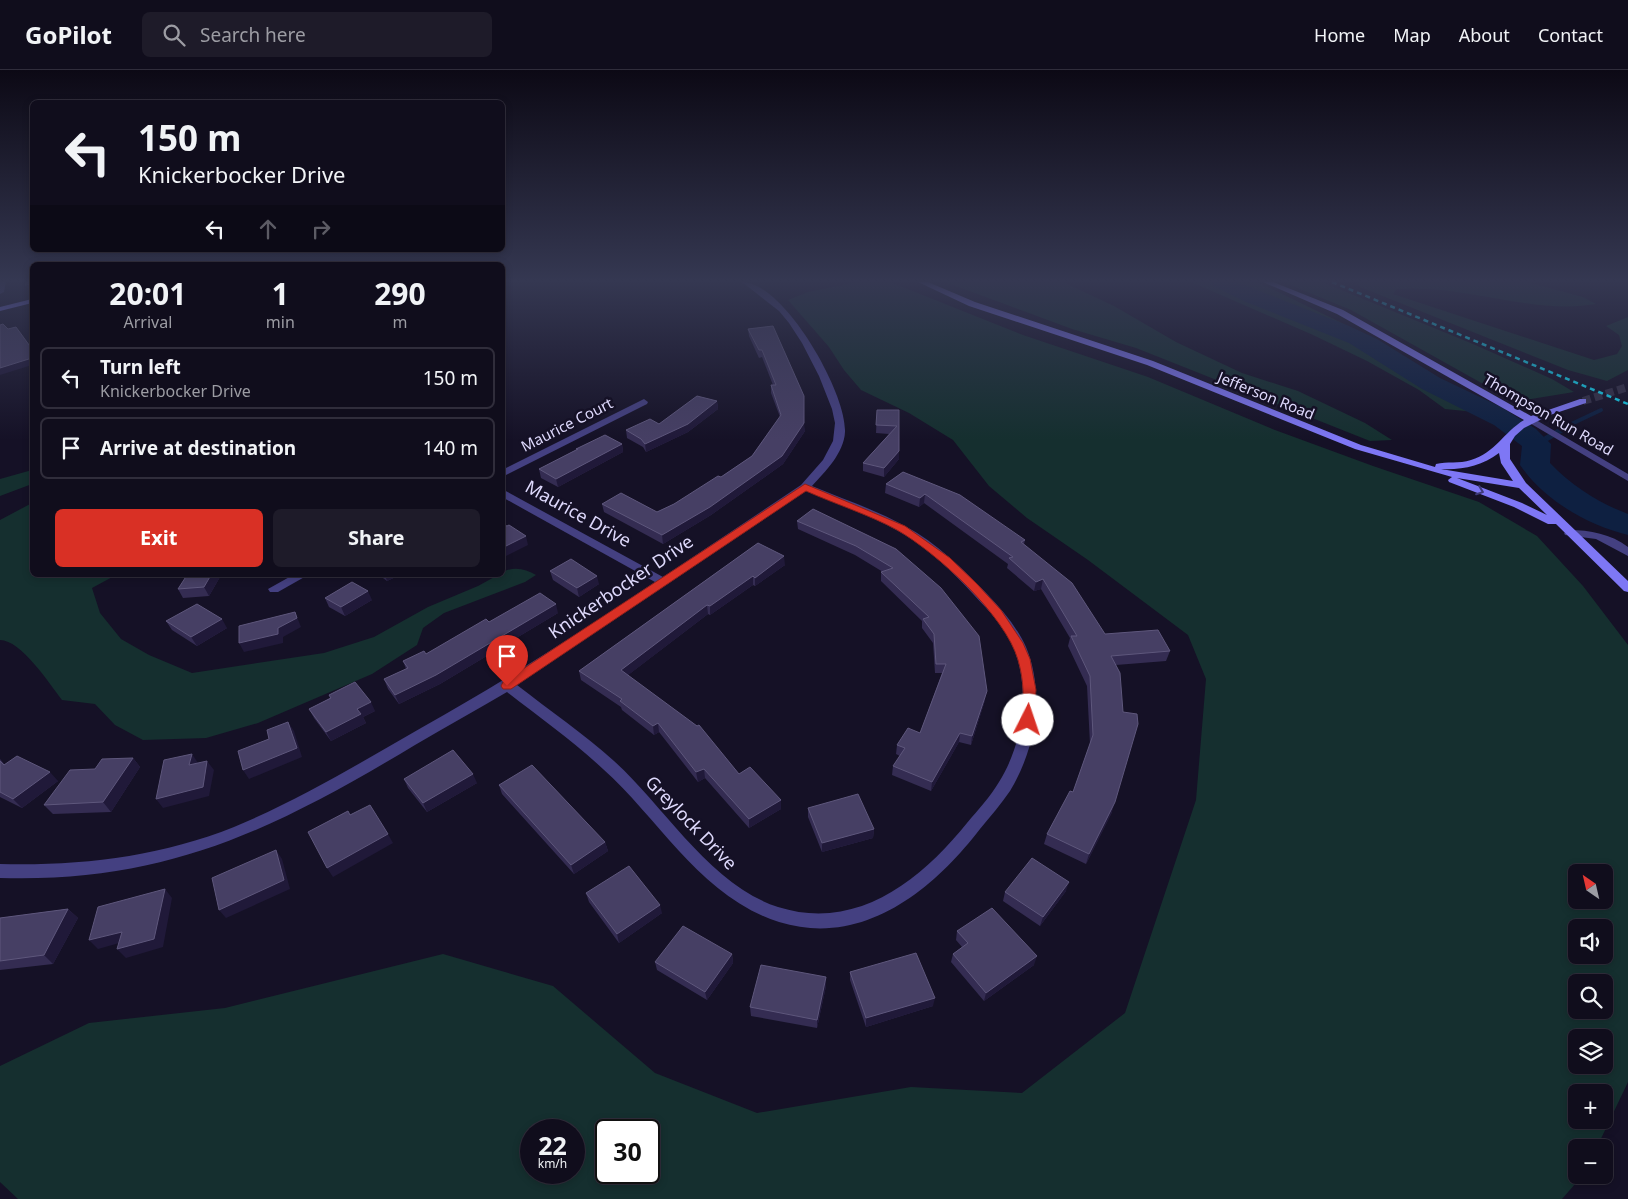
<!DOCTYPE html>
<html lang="en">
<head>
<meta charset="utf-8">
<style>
	:root { --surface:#100d1c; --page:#1e1b29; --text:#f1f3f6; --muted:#9c9ca3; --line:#302d3b; --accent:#d93025 }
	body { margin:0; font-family:"Noto Sans",sans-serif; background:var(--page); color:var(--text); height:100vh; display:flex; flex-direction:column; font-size:19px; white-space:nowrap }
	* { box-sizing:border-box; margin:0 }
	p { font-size:16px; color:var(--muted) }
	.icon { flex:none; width:28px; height:28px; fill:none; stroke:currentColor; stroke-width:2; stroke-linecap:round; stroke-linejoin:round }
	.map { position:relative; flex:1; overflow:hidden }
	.side { position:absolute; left:30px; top:192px; width:475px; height:315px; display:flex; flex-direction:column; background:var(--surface); border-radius:8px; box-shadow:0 2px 8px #0003,0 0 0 1px var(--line) }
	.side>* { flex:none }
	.hud { position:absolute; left:30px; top:30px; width:475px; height:152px; border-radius:8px; box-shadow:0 2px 8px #0003,0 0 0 1px var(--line); background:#100d1c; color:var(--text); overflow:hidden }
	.needle { width:32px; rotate:326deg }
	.tools { position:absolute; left:1568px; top:794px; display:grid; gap:10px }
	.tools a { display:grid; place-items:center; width:45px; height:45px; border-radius:8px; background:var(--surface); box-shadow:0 2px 8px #0003,0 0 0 1px var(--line); font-size:25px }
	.speed { position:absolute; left:520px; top:1049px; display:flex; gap:10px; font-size:25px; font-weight:700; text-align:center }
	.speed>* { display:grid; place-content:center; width:65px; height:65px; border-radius:50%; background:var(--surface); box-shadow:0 2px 8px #0003,0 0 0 1px var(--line); line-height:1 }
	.speed small { font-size:12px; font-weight:400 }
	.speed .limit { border:2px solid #111; border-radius:8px; background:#fff; color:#111 }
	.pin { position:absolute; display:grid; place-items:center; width:42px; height:42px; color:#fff; margin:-51px -21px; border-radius:50% 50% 50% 0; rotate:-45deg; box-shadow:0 0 5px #0007 }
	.pin .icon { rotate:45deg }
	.me { position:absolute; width:55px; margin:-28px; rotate:4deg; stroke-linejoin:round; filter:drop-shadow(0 0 4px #0008) }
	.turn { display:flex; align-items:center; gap:18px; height:105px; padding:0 25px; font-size:22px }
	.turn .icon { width:65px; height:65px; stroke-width:2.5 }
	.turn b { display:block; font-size:35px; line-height:42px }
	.lanes { display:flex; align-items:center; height:48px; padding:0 25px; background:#0003; justify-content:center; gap:25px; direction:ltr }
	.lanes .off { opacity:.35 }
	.eta { display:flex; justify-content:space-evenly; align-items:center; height:85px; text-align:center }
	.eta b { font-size:30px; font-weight:700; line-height:35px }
	.action { display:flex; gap:10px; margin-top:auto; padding:10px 25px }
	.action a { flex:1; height:58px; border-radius:8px; background:var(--accent); color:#fff; font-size:20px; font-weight:700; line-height:58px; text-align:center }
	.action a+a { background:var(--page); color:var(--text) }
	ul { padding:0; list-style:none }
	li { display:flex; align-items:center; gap:15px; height:62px; margin:0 10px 8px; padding:0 15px; border:2px solid var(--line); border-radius:8px }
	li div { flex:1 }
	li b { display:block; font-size:19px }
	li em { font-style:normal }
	header { display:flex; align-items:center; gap:30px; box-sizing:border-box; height:70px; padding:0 25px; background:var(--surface); border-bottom:1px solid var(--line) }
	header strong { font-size:24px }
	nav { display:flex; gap:28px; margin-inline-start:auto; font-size:18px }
	.search { width:350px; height:45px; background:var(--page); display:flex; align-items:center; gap:12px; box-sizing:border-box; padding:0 18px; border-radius:8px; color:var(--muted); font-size:19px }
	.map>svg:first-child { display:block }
	.green { fill:#152f2f; fill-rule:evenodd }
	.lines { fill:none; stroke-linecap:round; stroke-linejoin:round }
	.stream-far1 { stroke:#0e2041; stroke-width:4 }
	.stream { stroke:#0e2041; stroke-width:5.5 }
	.river { fill:#0e2041; fill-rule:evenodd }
	.secondary-tunnel { stroke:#332f46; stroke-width:8; stroke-dasharray:8 4; stroke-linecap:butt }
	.lane { fill:#444081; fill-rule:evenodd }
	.street { fill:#444081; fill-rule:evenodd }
	.secondary { fill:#7e77f5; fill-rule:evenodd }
	.rail { stroke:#13d2ed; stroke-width:2.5; stroke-dasharray:5 4; stroke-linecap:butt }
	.wall { fill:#342c52 }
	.shaded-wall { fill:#201939 }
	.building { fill:#463f64; stroke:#5e577c }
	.oneway { stroke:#3f3a79 }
	.route { fill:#d93025; stroke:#8d1f18 }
	.labels { text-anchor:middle; stroke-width:5; stroke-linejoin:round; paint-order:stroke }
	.far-street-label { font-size:15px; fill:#ded9fc; stroke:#151126 }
	.street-label { font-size:18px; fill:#ded9fc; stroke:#151126 }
</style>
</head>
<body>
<header>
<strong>GoPilot</strong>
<div class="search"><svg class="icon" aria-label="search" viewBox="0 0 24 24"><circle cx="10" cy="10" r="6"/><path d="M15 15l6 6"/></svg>Search here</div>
<nav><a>Home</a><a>Map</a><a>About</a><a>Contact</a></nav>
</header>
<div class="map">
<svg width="1628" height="1129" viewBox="0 0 1628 1129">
	<rect width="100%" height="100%" fill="#151126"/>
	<path class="green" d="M857,212H890L1023,265L1148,307L1275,360L1373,396L1479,432L1537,466L1583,516L1628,575V1012L1597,1077L1576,1078V1105H1583L1562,1129H18L0,1112V996L89,953L225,938L443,884L553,916L655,1003L757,1043L911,1017L1022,1023L1125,943L1196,730L1206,609L1188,565L1088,490L1027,448L989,416L953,370L909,343L861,320L844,300L829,277L788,230L808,222ZM1576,802H1604V830H1576ZM1576,858H1604V885H1576ZM1576,912H1604V940H1576ZM1576,968H1604V995H1576ZM1576,1022H1604V1050H1576ZM531,1060H574V1102H531ZM606,1060H649V1102H606Z
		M945,212H1063L1114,236L1176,272L1242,303L1298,321L1365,353L1392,370L1370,371L1136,278L1072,259Z
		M1191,212H1256L1268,217L1348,256L1464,322L1475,342L1445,339L1419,320L1367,291L1313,265Z
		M1283,212H1322L1473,274L1552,309L1574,322L1525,330L1494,320L1351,240Z
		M1356,212H1551L1531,213L1583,227L1596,234C1533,245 1464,214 1397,219L1393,224L1594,290L1617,284L1622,276L1619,265L1606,256L1628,247V300L1607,311L1568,300L1360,217Z
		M32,400V414L0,426V409Z
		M32,433V505H116L92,518L100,543L121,569L149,585L192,603L324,583L374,567L428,537L478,516L498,505H502L503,502C514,496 526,499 536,505L525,512L444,543L423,558L417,575L372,604L258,653L206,668L143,670L115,655L95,634L62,630C49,613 21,570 0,570V450Z"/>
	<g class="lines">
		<path class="stream-far1" d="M1565,357L1601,340"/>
		<path class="stream" d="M1537,374L1568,356"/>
		<path class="river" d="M1210,212H1237L1349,256L1377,269L1440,308L1501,337L1536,359L1551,374L1550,393C1572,416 1599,433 1628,444V465C1587,455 1544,430 1520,395L1522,376L1494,355L1422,319L1349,273L1246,232L1213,216Z"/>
		<path class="secondary-tunnel" d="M1583,331L1628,317"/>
		<path class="lane" d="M1569,460C1590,460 1611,464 1628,477V486L1596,469L1565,465L1564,463Z"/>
		<path class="street" d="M0,212H6L4,222L0,224Z
			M742,212C784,212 847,323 845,362C844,383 825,402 812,416C843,429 876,440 905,456C937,473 963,499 988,525C1002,540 1017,557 1026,577C1045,623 1036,678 1010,721C1001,734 990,747 980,759C933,820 863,878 779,852C701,827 661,751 603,699C573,671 539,647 507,622C477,640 445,657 415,675C275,759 167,813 0,808V794C80,796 159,787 234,757C299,730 360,693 421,658C501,613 578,564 655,512L502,427V419L663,507L801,415L823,390L833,371L835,353L832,339L819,306L802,273L789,253L779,241ZM806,421C837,434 871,445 900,462C928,478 952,501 974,525C988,540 1003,555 1012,574C1031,617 1024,672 999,712C990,727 978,740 967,753C921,810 857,862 778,837C710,815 665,737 614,691C584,664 549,640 517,615Z
			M644,329L648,332L647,334L502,407V400Z
			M1531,347L1628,404V411L1528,352V348Z
			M293,505H308L278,522H270L268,519Z"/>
		<path class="secondary" d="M918,212H928L975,232L1153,291L1361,375L1435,397L1436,394C1447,391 1459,394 1471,390C1495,383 1504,362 1524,350L1337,244L1263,212H1273L1343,240L1531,346L1580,329H1586V333L1550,345L1524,358L1515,366L1510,374V389L1526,413L1628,511V522L1624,521L1556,454H1548L1514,437L1449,412L1448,410L1452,407L1355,379L1147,295L969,236ZM1499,383L1501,393L1513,411L1441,399C1462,400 1482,396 1499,383ZM1457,408L1519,418L1547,445L1522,433Z
			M32,229V233L0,241V237Z"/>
		<path class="rail" d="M1332,212L1628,334"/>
	</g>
	<path class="wall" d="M773,256L805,361L783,394L711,445L663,474L604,442L602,434L657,442L674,434L721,407L752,386L780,347L771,323V315H773L762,287L759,288L749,266L748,259Z
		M717,331L718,339L688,362L646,382L643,377L627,368L626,360L659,354Z
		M877,340H899V389L884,407L863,401V393L889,364L876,363Z
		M622,374L623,382L558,417L541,408L539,399L576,380V379Z
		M903,402L1025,470L1024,474L1105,564L1170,581L1166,591L1116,595L1112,742L1086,794L1044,774L1047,764L1073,722L1090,674L1087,616L1068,576L1070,568L1041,519L1034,521L1007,498L1008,494L924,433L919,437L885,423L886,414Z
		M797,451L896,479L985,630L971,675L959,672L931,721L892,705L893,696L900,686L896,684L897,675L920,663L942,603H935L933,573L922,558V551L881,511V502H883L855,485L798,459Z
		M758,473L785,495L755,516L753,515L710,545L708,544L628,605L739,704L781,730V739L749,758L705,708L698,712L659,662L654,665L622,640L621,637L581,610L579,601Z
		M550,501L599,514L579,527L553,510Z
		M379,505H400L387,511Z
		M220,507L209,526L183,528L178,519Z
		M325,528L372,530L345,546L329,537Z
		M558,543L440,614L399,634L388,619L384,609L406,599L403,591L426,584L489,552Z
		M166,551L227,558L197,576L172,560Z
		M329,625L375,641L363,647L366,653L331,671L314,648L309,639L330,628Z
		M133,688L140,697L111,742L53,744L44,735L95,699Z
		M0,689L5,695L58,711L22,738L0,727Z
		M404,709L477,713L427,742L408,718Z
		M499,715L605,772L608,781L574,804L502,724Z
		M808,738L874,759L873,768L822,782L808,747Z
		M1066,821L1040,856L1003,831L1005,822Z
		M586,823L662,843L619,873L589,832Z
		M68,839L78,848L53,894L0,900V848Z
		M957,861L1034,895L984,931L951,892L953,884L962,877L956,870Z
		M732,884L733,893L707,930L657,900L655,892Z
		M850,902L933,936L866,957L850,910Z
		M826,916L817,958L751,946L750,937Z"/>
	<path class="shaded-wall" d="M32,214V220H29L25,215Z
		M32,288V295L0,305V298Z
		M717,331L718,339L688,362L646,382L645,374Z
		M804,353L805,361L783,394L711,445L663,474L662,465Z
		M504,369L506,377L502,379V370Z
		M622,374L623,382L558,417L556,409Z
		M899,381V389L884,407V398Z
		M925,424L924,433L919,437L920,428Z
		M526,466L528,475L502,488V478Z
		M784,486L785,495L755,516V508Z
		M211,505H219L220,507L209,526L204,517Z
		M385,505H400L387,511Z
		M597,506L599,514L579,527L577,518Z
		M753,506V515L710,545V536Z
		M1043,509L1041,519L1034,521L1036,512Z
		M368,521L372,530L345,546L341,537Z
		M556,534L558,543L440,614L399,634L395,625Z
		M707,535L708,544L623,609L621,600Z
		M295,542L301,557L283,567V573L244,582L239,573L278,558Z
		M222,549L227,558L197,576L191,567Z
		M987,621L985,630L971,675L972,666Z
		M371,632L375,641L363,647L366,653L331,671L326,662L357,639Z
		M288,652L294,661L302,687L249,709L243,700Z
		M658,653L659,662L654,665L653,656Z
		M960,663L959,672L931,721L932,712Z
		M192,684L198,693L196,704L189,695Z
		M133,688L140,697L111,742L103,732Z
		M207,691L214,700L209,726L163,738L156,729Z
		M704,699L705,708L698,712L696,702Z
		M50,702L58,711L22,738L13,729Z
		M473,704L477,713L427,742L423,733Z
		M781,730V739L749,758V749Z
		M1115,732L1112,742L1086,794L1089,784Z
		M874,759L873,768L822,782V773Z
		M388,764L393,773L333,807L327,798Z
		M605,772L608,781L574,804L571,795Z
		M276,780L282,789L290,819L226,848L219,840Z
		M1069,812L1066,821L1040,856L1043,847Z
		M165,819L172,828L163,877L126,888L117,879Z
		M660,835L662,843L619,873L617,864Z
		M68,839L78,848L53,894L44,885Z
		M122,862L130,870L98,879L89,870Z
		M732,884L733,893L707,930L705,922Z
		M1037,886L1034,895L984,931L986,923Z
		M826,907V916L817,958V950Z
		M935,928L933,936L866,957V948Z"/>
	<path class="building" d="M26,212H32V214L25,215Z
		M3,254L8,259L16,257L32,279V288L0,298V255Z
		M773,256L804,326V353L782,386L710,437L662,465L602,434L621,423L657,442L674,434L718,406L721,407L752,386L781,345L771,315H776L762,280H759L748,259Z
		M697,326L717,331L688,354L645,374L641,369L626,360L650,349L659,354Z
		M877,340H899V381L884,398L863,393L897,356L876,355Z
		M605,365L622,374L556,409L539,399L578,379H576Z
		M903,402L960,425L1025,470L1021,472L1072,513L1105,564L1158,560L1170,581L1111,586L1120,603L1123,642L1137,644L1138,654L1115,732L1089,784L1047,764L1070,721L1073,722L1093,665L1090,606L1071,566H1077L1043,509L1036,512L1009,488L1013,487L925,424L920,428L886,414Z
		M813,439L896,479L941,518L979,566L987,621L972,666L960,663L932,712L893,696L905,678L897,675L908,658L920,663L946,594H936L934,564L923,549L929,547L881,502L893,498L856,476L797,451Z
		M502,454L507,456L509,455L526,466L502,478Z
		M758,473L784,486L755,508L753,506L710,536L707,535L621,600L697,656L699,655L739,704L750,697L781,730L749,749L704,699L696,702L658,653L653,656L620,631L622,629L579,601Z
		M571,489L597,506L577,518L550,501Z
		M187,505H211L204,517L178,519Z
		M352,512L368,521L341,537L325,528Z
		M540,523L556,534L436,605L395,625L384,609L408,598L403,591L424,581L426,584L486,549L489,552Z
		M197,534L222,549L191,567L166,551Z
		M295,542L297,548L278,558V564L239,573V556Z
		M355,612L371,632L357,639L361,644L326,662L309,639L331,628L329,625Z
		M288,652L297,678L243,700L238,681L269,669L267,660Z
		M453,680L473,704L423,733L404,709Z
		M192,684L189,695L207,691L203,717L156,729L164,690Z
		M17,686L50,702L13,729L0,722V691L4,695Z
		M133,688L103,732L44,735L70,700L95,699L102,689Z
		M532,695L605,772L571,795L499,715Z
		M858,724L874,759L822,773L808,738Z
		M370,735L388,764L327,798L308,762L348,741L350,745Z
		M276,780L284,810L219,840L212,808Z
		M1032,788L1069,812L1043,847L1005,822Z
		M629,796L660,835L617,864L586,823Z
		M165,819L154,869L117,879L122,862L89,870L98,837Z
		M992,838L1037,886L986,923L953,884L968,873L957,861Z
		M68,839L44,885L0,891V848Z
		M683,856L732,884L705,922L655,892Z
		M916,883L935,928L866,948L850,902Z
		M761,895L826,907L817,950L750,937Z"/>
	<defs><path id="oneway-chevron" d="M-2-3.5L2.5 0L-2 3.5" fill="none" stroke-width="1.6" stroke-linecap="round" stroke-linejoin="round" transform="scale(1.25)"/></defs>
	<use class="oneway" href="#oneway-chevron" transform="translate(1480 421) rotate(21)"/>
	<linearGradient id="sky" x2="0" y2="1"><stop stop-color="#0c0915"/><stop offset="0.57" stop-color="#353852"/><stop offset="1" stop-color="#353852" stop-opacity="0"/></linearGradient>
	<rect width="1628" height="370" fill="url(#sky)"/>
	<path class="route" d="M805,414L905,456L950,488L977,514L1001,540L1023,573L1030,589L1036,620L1033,653H1024L1022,650C1024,629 1024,610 1018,590C1006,546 936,482 897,460C870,445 835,434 806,421L511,619H503L501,616L503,612Z"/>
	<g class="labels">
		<g class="far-street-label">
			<text transform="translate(1266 326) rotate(22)" y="5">Jefferson Road</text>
			<text transform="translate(1548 345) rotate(30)" y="5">Thompson Run Road</text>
			<text transform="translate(567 355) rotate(-27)" y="5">Maurice Court</text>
		</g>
		<g class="street-label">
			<text transform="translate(578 444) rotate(29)" y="6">Maurice Drive</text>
			<text transform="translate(621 517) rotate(-34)" y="6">Knickerbocker Drive</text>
			<text transform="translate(691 753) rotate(46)" y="6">Greylock Drive</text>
		</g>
	</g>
</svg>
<div class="tools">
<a><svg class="needle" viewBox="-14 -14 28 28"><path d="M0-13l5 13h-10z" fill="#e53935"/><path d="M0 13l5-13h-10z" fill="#9c9ca3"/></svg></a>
<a><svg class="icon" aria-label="sound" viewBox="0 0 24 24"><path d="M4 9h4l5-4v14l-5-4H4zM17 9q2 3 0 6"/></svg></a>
<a><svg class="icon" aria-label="search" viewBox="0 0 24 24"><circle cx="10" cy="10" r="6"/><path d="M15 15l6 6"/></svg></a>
<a><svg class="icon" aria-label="layers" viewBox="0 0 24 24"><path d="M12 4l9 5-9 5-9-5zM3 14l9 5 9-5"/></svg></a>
<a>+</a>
<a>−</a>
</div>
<div class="speed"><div>22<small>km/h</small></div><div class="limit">30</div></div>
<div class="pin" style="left:507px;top:616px;background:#d93025"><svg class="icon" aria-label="arrive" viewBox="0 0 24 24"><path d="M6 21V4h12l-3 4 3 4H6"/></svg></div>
<svg class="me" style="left:1028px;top:650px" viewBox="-20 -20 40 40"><circle r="19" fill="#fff"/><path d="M0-13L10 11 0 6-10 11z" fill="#d93025"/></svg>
<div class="hud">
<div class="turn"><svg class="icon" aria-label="left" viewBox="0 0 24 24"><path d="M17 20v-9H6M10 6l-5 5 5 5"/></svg><div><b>150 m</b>Knickerbocker Drive</div></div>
<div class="lanes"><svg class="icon" aria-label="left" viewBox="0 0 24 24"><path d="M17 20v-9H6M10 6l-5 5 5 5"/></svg><svg class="icon off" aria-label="ahead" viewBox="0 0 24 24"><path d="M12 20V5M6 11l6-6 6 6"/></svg><svg class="icon off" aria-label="right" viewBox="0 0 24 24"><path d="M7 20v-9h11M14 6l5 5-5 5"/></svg></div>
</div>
<section class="side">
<div class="eta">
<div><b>20:01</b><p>Arrival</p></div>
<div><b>1</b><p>min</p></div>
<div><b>290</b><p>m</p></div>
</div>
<ul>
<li><svg class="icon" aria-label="left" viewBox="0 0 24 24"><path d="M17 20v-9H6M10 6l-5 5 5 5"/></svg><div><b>Turn left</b><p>Knickerbocker Drive</p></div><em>150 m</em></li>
<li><svg class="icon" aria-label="arrive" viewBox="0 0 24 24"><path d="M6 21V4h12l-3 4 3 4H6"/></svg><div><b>Arrive at destination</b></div><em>140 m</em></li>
</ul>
<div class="action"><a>Exit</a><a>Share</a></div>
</section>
</div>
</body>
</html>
